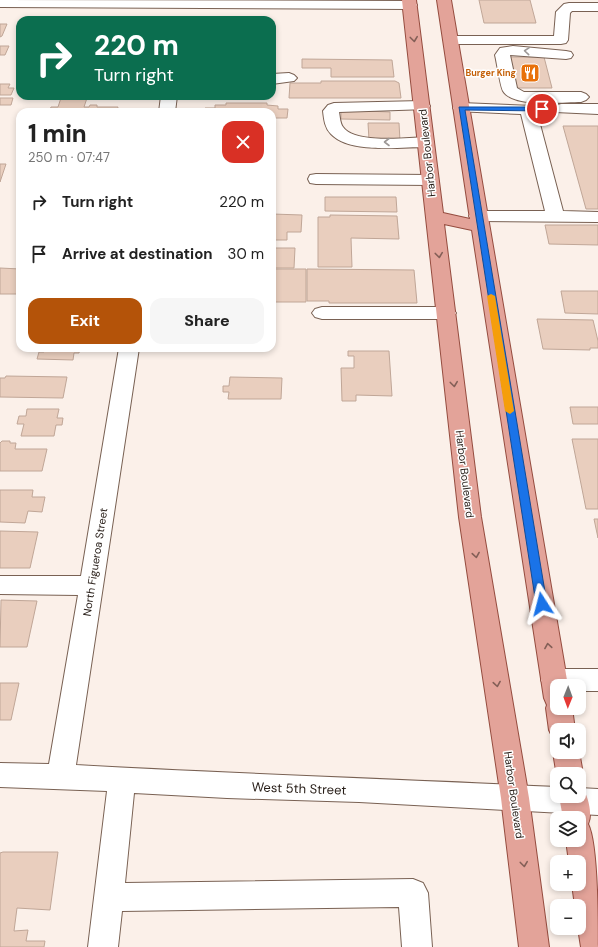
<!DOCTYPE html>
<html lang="en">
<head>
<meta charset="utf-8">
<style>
	:root { --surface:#fff; --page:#f6f6f6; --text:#222; --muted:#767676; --accent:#b45309 }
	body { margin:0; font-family:"DM Sans",sans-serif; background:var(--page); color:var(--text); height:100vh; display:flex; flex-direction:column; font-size:15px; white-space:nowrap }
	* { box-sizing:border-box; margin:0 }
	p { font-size:13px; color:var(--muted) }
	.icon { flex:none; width:22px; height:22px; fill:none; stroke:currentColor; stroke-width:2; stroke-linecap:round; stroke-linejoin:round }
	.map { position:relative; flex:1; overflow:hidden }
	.side { position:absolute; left:16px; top:108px; width:260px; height:244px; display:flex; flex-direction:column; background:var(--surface); border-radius:12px; box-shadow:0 2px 6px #0003 }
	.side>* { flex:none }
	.top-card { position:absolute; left:16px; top:16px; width:260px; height:84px; border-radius:12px; box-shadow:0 2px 6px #0003; background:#0b6e4f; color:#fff; overflow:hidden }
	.needle { width:26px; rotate:181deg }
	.controls { position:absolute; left:550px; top:679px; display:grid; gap:8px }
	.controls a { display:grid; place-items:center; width:36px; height:36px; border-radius:8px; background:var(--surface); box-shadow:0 2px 6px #0003; font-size:20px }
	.pin { position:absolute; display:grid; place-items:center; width:34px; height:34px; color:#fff; margin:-17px; border:2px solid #fff; border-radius:50%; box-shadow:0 1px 4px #0007 }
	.me { position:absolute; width:44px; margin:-22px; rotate:351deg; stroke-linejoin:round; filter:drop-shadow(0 0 3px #0008) }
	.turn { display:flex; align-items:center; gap:14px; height:84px; padding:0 12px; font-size:18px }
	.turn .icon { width:52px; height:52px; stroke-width:2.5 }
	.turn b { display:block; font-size:28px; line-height:34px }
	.round { display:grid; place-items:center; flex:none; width:42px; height:42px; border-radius:12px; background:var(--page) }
	.summary { display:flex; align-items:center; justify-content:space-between; height:68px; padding:0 12px }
	h1 { font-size:24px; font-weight:800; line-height:30px }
	.cta { display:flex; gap:8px; margin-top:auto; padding:8px 12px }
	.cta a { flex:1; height:46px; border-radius:12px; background:var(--accent); color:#fff; font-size:16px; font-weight:800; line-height:46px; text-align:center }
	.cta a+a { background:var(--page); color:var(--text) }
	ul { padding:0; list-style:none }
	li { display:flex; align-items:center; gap:12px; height:52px; padding:0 12px }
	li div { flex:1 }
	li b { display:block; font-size:15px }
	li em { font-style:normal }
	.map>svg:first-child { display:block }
	.building { fill:#e9cebe; stroke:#c0a697 }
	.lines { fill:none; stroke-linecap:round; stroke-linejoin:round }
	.minor-casing { stroke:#796153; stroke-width:2 }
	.major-casing { stroke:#954c3f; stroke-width:2 }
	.minor { fill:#fff; fill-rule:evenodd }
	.major { fill:#e3a399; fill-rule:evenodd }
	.oneway { stroke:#845f57 }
	.oneway2 { stroke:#9d9896 }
	.route { fill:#1a73e8; stroke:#114b97 }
	.slow { fill:#f59e0b }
	.labels { text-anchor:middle; stroke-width:3; stroke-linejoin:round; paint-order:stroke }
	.far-food-label { font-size:9px; font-weight:bold; fill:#c56008; stroke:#fff; text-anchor:end }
	.street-label { font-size:11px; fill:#251b15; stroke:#fff }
	.near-street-label { font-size:13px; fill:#251b15; stroke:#fff }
</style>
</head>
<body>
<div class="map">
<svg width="598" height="947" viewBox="0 0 598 947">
	<rect width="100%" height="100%" fill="#fbf0e9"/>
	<path class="building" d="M479,0H530L536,23H484Z
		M0,24H7L2,36L0,37Z
		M0,46H9L5,55H0Z
		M508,57H544L552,88H515Z
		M302,59L392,60L394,77H331V68H302Z
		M321,81H395L399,83L401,98H289L290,83H321Z
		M0,84H10L8,88H14L11,95H0Z
		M0,98H13L11,105H0Z
		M61,98H87L84,107H89L90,105H97V107H118L117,112H49L51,107H58Z
		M226,103H267V105L278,106V109H288L287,118H272V112H205V108H215V105H226Z
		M341,110L390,112V120L341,119Z
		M368,123H399L400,141L369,140Z
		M563,126H598V209H586Z
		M0,164H6L0,182Z
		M325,197H396L397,212L325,211Z
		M272,214L302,215L301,232H287V240H272Z
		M330,215L397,216L399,239L351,238L352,267H318V217H330Z
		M545,225H598V245L549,244Z
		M272,248H295L294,268H272Z
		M0,268L20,269V294H0Z
		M272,269H306V302H272Z
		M307,269L414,270L417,303H329V301H307Z
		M561,291H598V314L565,313Z
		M537,319L593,320L598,341V348H590V350L543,349Z
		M45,348H80L79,353H74L73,360L37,359L39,352H44Z
		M348,351H389L392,396L356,395V401H342L341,368H354V356H348Z
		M6,376L67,377L63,398L0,397V378H5Z
		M230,377L282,378L281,399H228L229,392H223V386H229Z
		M570,407H598V424H573Z
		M27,409H59L57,418H63L62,425H56L54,436H21L24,424H17L19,416H26Z
		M572,439H598V509H586Z
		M2,441H10V443H16L15,449H47L42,471H0V443Z
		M0,490H33L32,497H45L42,512L28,511L25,523L0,522Z
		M594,519H598V538Z
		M0,531L38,532L30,568H0Z
		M1,600L37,601L27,647H0Z
		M0,683H19L11,720H0Z
		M3,852H58L50,910L17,908L14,931L28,930L26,941H45L44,947H0V853Z"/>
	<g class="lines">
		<defs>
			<path id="minor" d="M0,0L410,1L415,2L417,5L415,8L410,9L0,7Z
				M569,3H598V11H572L570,13L568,40L566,43L561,44H451L446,43L444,40L446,37L451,36H554L556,12L564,4Z
				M513,46L566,51L571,52L573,55L571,58L566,59L510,55L517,88L524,92H581L586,94L589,97L586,100L581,102C564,102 513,108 503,91C500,85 497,63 495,55L500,48Z
				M289,73L294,75L297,78L294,81L272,84V74Z
				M161,96H177L175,112H159Z
				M422,101L428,103L430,106L428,109L339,112C340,117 340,123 343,127C355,144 407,138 426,137L432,139L434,142L432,145L426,147C401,147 350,154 331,134C325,128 324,120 323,111L328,105L334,103Z
				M461,103L534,106L536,109L563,211L598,212V222L478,221L472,220L469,216L472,212L478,211H545L521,114L455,111L453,108L455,105Z
				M561,104H598V114L555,112L553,109L555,106Z
				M316,174L430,175L436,176L438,180L436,184L430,185L316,184L310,183L308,179L310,175Z
				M322,307H446L453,309L456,313L453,317L446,319H322L315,317L312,313L315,309Z
				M119,348H139L76,765C236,774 397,779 557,787V796H579V788L598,789V815L359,802L227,798L134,793L125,883L413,879L423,883L428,893L432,947H402L399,907L122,911L118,947H88L107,791L0,787V763L49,764L78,595L0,594V576H81Z
				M554,669H598V691H579V686H557V691L545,688L541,680L545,672Z"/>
			<path id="major" d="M402,0H416L443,213L470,219L437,0H451L568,686H557V708H572L575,730H557V740L553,738L549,730L546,708L547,705L544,698L472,230L444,224L481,517L529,798L549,947H519L501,798L459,517Z
				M557,743V752L579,751L583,774L579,782V774H557V777L553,752Z
				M579,786L583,787C588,798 593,813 588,824C598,843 598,921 598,947H581L578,928L579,906H575L572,884H579V862H569L566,840H579V818H563L559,796H579Z"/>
		</defs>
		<use href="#minor" class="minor-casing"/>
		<use href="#major" class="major-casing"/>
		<use href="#minor" class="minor"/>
		<use href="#major" class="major"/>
	</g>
	<defs><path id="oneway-chevron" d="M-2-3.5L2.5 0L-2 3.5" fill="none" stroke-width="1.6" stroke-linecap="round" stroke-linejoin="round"/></defs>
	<g class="oneway">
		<use href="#oneway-chevron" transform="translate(414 39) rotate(83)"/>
		<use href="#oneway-chevron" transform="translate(439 255) rotate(83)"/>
		<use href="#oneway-chevron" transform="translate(454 384) rotate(83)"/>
		<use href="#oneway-chevron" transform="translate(476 555) rotate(81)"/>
		<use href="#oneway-chevron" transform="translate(548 646) rotate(-99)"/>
		<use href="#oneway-chevron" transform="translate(497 684) rotate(81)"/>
		<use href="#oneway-chevron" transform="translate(524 864) rotate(83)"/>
	</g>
	<g class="oneway2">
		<use href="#oneway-chevron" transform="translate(527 51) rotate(-175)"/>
		<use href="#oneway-chevron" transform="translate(387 142) rotate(-180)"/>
	</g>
	<path class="route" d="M459,107H542L546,109L542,111L465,110L547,604L545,607H538L536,604Z"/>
	<path class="slow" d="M491,294L495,296L514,411L510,414L505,411L487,296Z"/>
	<defs>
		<symbol id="restaurant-square" viewBox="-11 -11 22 22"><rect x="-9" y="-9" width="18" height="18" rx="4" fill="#e8710a" stroke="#fff"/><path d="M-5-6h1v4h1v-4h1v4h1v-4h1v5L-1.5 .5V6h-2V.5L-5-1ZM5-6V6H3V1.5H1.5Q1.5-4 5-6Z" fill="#fff"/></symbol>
	</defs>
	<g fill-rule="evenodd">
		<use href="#restaurant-square" x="519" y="62" width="22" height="22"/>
	</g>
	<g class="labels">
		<g class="far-food-label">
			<text x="516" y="76">Burger King</text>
		</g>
		<g class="street-label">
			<text transform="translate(427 153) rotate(-96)" y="4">Harbor Boulevard</text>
			<text transform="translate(465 474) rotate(83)" y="4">Harbor Boulevard</text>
			<text transform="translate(95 562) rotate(-81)" y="4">North Figueroa Street</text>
			<text transform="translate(514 795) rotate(82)" y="4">Harbor Boulevard</text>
		</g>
		<g class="near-street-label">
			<text transform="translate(299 788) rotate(2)" y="5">West 5th Street</text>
		</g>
	</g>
</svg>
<div class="controls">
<a><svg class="needle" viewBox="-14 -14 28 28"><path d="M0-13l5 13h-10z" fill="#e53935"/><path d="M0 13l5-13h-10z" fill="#767676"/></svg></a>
<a><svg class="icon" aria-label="sound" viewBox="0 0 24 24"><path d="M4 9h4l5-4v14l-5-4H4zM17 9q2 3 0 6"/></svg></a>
<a><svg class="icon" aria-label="search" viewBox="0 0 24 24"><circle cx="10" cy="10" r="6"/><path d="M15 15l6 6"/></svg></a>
<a><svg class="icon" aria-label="layers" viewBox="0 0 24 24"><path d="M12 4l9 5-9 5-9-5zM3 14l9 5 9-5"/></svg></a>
<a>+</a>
<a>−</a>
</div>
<div class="pin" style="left:542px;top:109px;background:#d93025"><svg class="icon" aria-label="arrive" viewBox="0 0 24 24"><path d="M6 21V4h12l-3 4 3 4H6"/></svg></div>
<svg class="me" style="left:542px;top:604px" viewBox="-20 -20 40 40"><path d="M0-17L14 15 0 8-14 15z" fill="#1a73e8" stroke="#fff" stroke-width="4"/></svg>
<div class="top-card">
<div class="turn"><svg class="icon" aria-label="right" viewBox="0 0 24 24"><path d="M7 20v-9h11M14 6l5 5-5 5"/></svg><div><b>220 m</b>Turn right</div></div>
</div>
<section class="side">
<div class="summary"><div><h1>1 min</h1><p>250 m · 07:47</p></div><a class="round" style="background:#d93025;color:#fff"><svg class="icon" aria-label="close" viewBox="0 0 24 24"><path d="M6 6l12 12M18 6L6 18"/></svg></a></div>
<ul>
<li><svg class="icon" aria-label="right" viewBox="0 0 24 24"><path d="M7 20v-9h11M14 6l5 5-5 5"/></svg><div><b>Turn right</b></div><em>220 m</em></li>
<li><svg class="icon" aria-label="arrive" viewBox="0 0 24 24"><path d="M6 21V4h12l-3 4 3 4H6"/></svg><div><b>Arrive at destination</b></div><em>30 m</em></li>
</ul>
<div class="cta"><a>Exit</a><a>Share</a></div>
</section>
</div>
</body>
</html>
